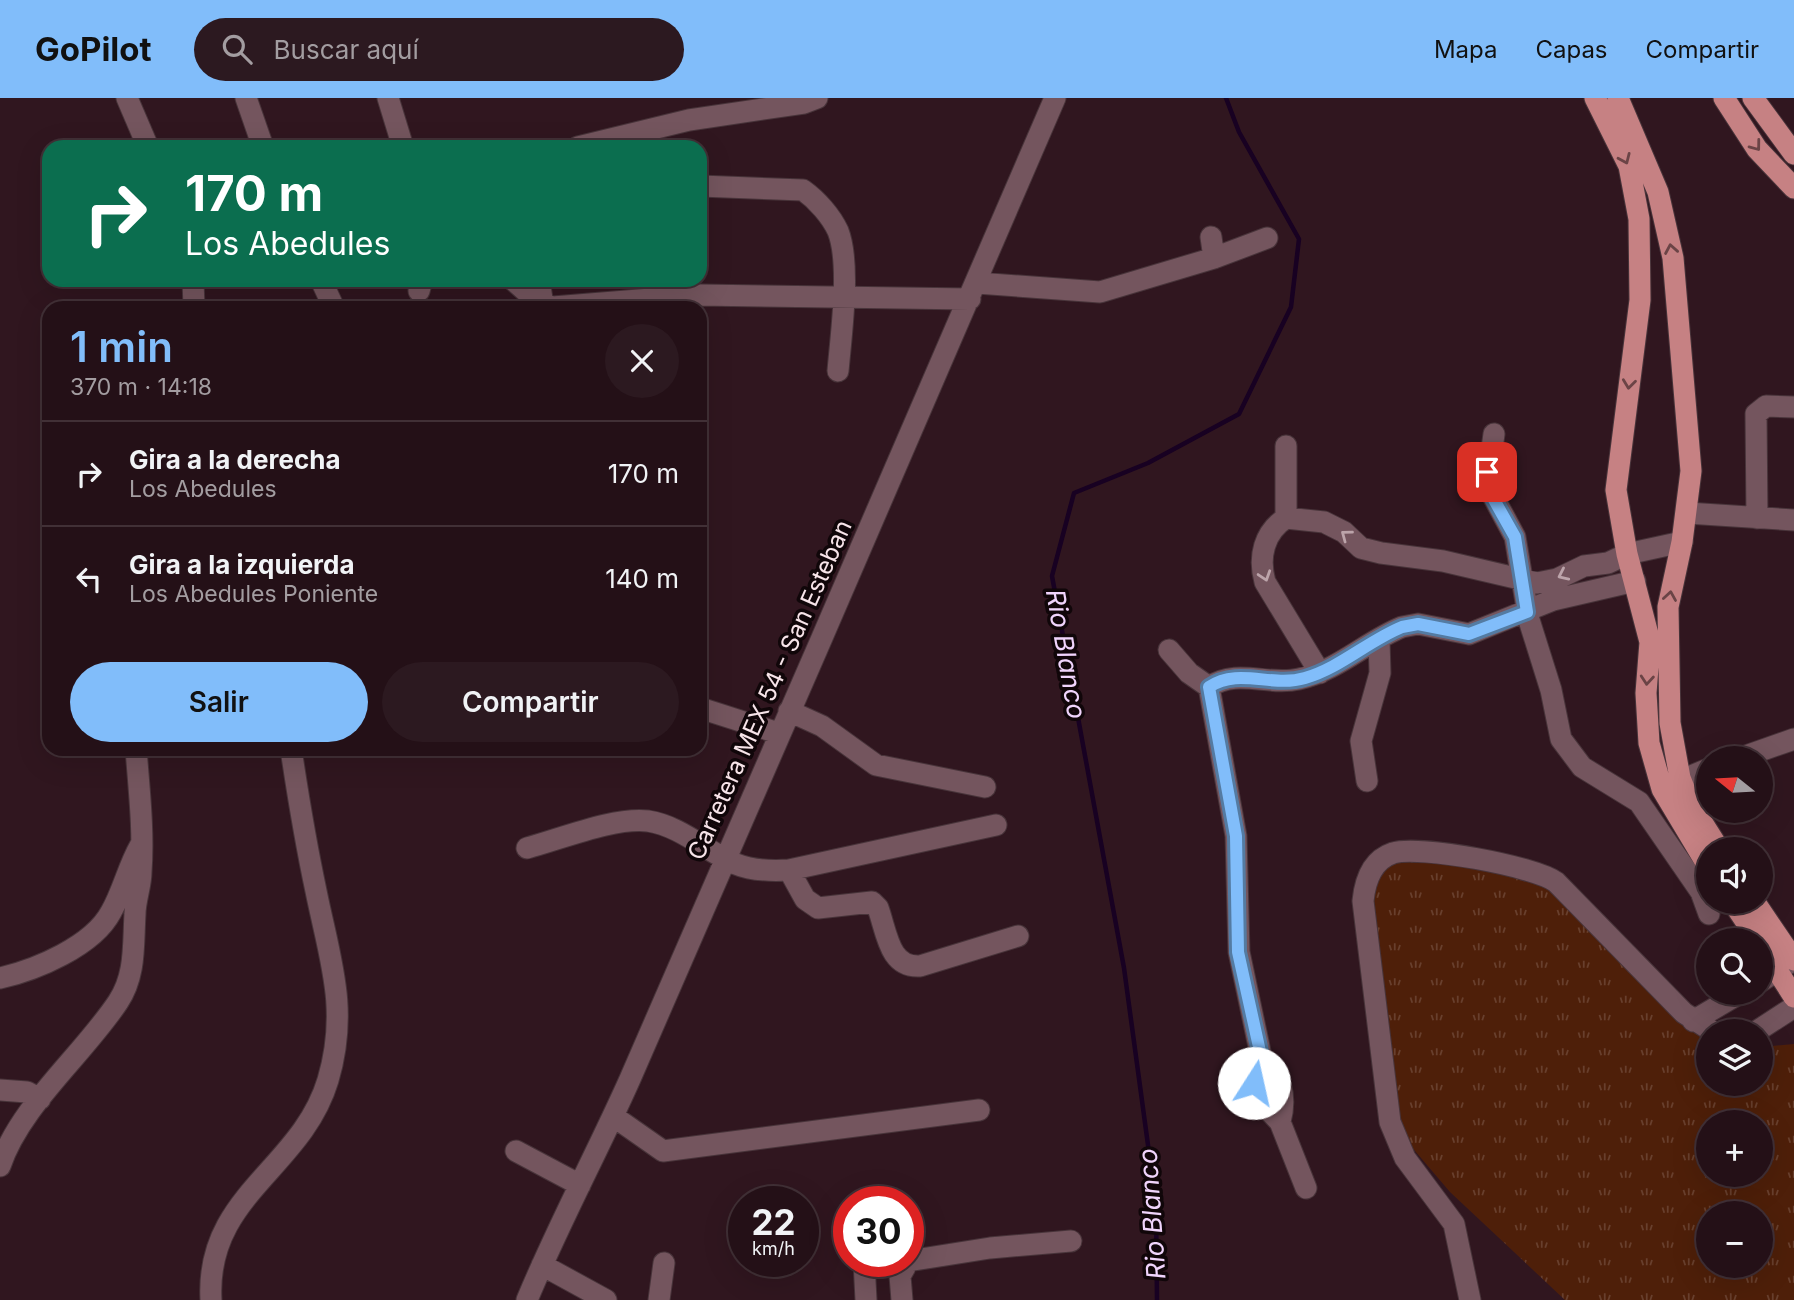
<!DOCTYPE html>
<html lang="es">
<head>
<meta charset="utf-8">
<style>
	:root { --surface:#241017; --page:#2c1920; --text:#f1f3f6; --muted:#a39da1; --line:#413036; --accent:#81bdfa }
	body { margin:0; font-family:Inter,sans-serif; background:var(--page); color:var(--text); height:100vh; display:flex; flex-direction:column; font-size:26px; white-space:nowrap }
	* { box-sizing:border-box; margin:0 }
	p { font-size:23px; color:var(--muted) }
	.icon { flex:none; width:38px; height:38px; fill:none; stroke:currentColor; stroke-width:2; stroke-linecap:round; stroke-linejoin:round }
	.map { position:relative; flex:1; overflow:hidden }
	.panel { position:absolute; left:42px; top:203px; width:665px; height:455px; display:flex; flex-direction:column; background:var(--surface); border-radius:21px; box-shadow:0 7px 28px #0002,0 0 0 2px var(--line) }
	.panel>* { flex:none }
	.top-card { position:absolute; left:42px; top:42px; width:665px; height:147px; border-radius:21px; box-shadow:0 7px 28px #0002,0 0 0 2px var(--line); background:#0b6e4f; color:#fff; overflow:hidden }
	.needle { width:46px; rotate:288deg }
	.fabs { position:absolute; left:1696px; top:648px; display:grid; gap:14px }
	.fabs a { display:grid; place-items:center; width:77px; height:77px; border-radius:50%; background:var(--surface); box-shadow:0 7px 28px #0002,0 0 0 2px var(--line); font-size:35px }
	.speed { position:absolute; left:728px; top:1088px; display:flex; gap:14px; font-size:35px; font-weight:700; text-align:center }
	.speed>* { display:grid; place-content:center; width:91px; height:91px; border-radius:50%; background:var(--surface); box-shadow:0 7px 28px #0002,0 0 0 2px var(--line); line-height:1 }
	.speed small { font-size:18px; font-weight:400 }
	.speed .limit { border:10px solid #d22; background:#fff; color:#111 }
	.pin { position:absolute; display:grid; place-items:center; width:60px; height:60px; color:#fff; margin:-30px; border-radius:14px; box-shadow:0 4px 10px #0006 }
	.me { position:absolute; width:77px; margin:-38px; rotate:10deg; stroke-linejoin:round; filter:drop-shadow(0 0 5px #0008) }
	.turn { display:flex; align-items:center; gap:24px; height:147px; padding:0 28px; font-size:32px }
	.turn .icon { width:91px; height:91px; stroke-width:2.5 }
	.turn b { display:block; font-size:49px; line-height:60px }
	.round { display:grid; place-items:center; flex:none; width:74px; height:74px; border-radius:37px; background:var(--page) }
	.summary { display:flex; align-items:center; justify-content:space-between; height:119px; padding:0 28px }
	h1 { font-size:42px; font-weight:600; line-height:52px; color:var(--accent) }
	.cta { display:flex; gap:14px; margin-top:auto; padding:14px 28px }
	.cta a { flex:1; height:80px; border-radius:42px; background:var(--accent); color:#111; font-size:28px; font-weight:600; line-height:80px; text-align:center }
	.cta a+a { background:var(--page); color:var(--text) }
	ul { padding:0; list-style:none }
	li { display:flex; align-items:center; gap:21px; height:105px; padding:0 28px; border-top:2px solid var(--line) }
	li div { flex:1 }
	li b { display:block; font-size:26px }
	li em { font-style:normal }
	header { display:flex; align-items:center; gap:42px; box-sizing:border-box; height:98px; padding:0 35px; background:var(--accent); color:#111 }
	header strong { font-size:33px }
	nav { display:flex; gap:38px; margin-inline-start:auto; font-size:24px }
	.search { width:490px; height:63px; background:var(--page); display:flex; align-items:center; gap:18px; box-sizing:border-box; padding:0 24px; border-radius:38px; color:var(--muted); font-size:26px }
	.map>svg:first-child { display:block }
	.grass { fill:url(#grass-tufts); fill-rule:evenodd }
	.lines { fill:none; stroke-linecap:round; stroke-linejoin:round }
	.stream { stroke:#180122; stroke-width:4.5 }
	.minor-casing { stroke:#48343a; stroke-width:23 }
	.major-casing { stroke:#48343a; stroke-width:23 }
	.minor { stroke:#74555e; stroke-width:21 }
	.major { stroke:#c68183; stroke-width:21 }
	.oneway { stroke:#6b4446 }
	.oneway2 { stroke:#bca4aa }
	.route-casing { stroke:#547ba2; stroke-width:18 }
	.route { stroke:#81bdfa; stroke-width:12 }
	.labels { text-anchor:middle; stroke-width:7; stroke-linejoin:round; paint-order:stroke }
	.street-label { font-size:24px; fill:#f7e4e9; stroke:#100609 }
	.water-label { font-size:26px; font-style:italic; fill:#f0d4fc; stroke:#100609 }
</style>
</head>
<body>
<header>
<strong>GoPilot</strong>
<div class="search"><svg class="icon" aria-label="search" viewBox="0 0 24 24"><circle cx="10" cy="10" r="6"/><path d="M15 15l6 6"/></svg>Buscar aquí</div>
<nav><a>Mapa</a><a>Capas</a><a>Compartir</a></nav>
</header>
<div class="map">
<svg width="1794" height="1202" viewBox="0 0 1794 1202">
	<defs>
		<pattern id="grass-tufts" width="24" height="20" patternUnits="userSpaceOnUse" patternTransform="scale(1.75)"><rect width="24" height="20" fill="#4e1f09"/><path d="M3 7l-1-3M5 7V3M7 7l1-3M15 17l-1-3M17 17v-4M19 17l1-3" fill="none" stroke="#683f2d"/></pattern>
	</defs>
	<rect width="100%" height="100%" fill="#30161f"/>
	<path class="grass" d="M1408,751L1547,771L1708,935V985H1760L1761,949L1794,946V1202H1565L1450,1094L1398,1033L1367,791L1388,763ZM1708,1024H1760V1076H1708ZM1708,1115H1760V1167H1708Z"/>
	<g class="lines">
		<path class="stream" d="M1157,1202L1156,1106L1124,870L1052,478L1074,395L1148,365L1239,316L1291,209L1299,141L1239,34L1226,0"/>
		<defs>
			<path id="minor" d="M127,0L148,49
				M246,0L263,49
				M388,0L403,49
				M578,49L689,22L804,5L817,0
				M700,88L803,92C817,102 831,118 838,133C851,166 841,237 838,273
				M1211,139L1214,160
				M193,182L194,210
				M321,182L334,210
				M513,182L539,205L553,209L700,197L970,201
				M539,182L543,207
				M977,185L1100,194L1214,160L1267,140
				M419,193L422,182
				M1494,336L1487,387L1515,439L1529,522L1551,592L1561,641L1582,669L1639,704L1701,794L1709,816
				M1286,348V420
				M1687,415L1794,422
				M1757,420L1756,316L1766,308L1794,309
				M1169,552L1189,575L1209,589L1236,738L1239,854L1261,958L1254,985L1261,1004L1280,1024L1306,1090
				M1320,575L1265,484C1258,459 1264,434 1286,420L1324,424L1344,434L1361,450L1381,455L1443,463L1537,485L1557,481L1584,468L1608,465L1627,456L1682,444
				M1209,589C1237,570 1268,588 1299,581C1337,573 1367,543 1402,529L1418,526L1469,536L1553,502L1635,483
				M700,610L778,635
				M789,613L822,628L876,667L985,689
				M1740,660L1794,641
				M1367,683L1361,643L1380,575L1379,542
				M1667,688L1708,671
				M527,750C561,741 614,719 648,723C681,728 707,754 736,766C752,773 771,773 789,772L996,727
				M789,772L805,801L818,810L872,804L878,810C887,835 889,870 920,868L1018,838
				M0,880C36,872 93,848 111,814C123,793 128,769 140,748
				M1760,884L1792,863
				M1693,923L1742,894
				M1757,933L1794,909
				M1261,958C1281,975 1287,998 1280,1024
				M0,992L27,994L40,1001
				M613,1018L663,1053L979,1012
				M516,1053L580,1087
				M0,1068C20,1008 82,958 118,904C136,877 133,847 135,816C135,802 141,788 141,774C144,734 139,691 136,651
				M908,1163L990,1150L1071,1143
				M864,1164L866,1202
				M542,1167L606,1202
				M211,1202C205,1097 301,1072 328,982C349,911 330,862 316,793C306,746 298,698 291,651
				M527,1202C558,1127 597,1055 630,981C772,654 915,328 1055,0
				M659,1202L664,1165
				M902,1202L900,1178L908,1164
				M1470,1202L1454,1126L1405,1060L1390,1024L1363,803C1365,783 1372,762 1393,755C1419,747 1534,768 1556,784L1684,915L1712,933"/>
			<path id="major" d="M1595,0L1629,68L1639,121L1640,202L1616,392L1627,456L1650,544L1646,595L1649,645L1662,691L1708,768
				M1618,0L1658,94L1673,160L1691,373L1682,444L1668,509L1670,625L1680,680L1690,705L1719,751
				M1724,0L1757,51L1794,90
				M1753,0L1794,56
				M1732,803L1758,842
				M1754,803L1794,862
				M1760,846L1794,899"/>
		</defs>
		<use href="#minor" class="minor-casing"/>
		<use href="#major" class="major-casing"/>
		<use href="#minor" class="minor"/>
		<use href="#major" class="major"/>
	</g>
	<defs><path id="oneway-chevron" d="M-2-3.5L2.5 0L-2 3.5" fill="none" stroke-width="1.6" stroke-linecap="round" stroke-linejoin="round" transform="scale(1.75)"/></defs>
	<g class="oneway">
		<use href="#oneway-chevron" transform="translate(1756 48) rotate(53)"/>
		<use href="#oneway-chevron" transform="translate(1625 61) rotate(66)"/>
		<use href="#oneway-chevron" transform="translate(1671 151) rotate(-100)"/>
		<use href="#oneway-chevron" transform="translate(1629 286) rotate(97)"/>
		<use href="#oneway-chevron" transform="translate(1670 498) rotate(-81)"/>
		<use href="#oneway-chevron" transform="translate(1647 582) rotate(95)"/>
	</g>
	<g class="oneway2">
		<use href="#oneway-chevron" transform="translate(1346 437) rotate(-143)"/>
		<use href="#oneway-chevron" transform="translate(1563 477) rotate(155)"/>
		<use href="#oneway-chevron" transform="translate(1265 478) rotate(72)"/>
	</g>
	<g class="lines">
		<defs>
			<path id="route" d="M1254,985L1261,958L1238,854L1236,738L1209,589C1239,569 1272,590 1305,580C1340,570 1368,543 1402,529L1418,526L1469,536L1527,514L1515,439L1488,391L1487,374"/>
		</defs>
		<use href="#route" class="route-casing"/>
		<use href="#route" class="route"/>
	</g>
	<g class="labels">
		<g class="street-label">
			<text transform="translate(770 592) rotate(-66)" y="8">Carretera MEX 54 - San Esteban</text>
		</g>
		<g class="water-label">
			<text transform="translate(1066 556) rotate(80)" y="9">Rio Blanco</text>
			<text transform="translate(1152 1116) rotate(-94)" y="9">Rio Blanco</text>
		</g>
	</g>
</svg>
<div class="fabs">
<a><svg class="needle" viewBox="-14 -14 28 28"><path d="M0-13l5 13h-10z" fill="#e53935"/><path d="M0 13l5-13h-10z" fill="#a39da1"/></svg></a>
<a><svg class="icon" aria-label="sound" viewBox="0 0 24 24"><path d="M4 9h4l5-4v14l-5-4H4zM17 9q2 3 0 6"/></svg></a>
<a><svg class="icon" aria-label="search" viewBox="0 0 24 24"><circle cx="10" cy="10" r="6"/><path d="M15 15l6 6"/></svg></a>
<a><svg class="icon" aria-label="layers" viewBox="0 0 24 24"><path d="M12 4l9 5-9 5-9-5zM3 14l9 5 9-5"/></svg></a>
<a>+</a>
<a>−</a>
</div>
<div class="speed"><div>22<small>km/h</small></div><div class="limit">30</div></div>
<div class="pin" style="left:1487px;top:374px;background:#d93025"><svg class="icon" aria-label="arrive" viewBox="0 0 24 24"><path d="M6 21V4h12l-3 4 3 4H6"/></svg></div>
<svg class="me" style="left:1254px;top:985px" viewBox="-20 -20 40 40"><circle r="19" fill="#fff"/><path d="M0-13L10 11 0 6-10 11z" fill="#81bdfa"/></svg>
<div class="top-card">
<div class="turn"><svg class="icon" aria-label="right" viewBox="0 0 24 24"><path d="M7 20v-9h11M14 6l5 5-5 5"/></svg><div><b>170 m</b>Los Abedules</div></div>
</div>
<section class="panel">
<div class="summary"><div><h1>1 min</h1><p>370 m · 14:18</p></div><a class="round"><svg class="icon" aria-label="close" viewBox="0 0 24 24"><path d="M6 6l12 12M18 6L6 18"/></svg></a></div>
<ul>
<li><svg class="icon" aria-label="right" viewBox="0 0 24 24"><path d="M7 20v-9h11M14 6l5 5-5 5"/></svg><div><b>Gira a la derecha</b><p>Los Abedules</p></div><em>170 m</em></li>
<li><svg class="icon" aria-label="left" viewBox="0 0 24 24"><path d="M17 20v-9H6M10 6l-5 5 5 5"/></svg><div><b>Gira a la izquierda</b><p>Los Abedules Poniente</p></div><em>140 m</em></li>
</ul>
<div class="cta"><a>Salir</a><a>Compartir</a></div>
</section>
</div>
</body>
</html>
